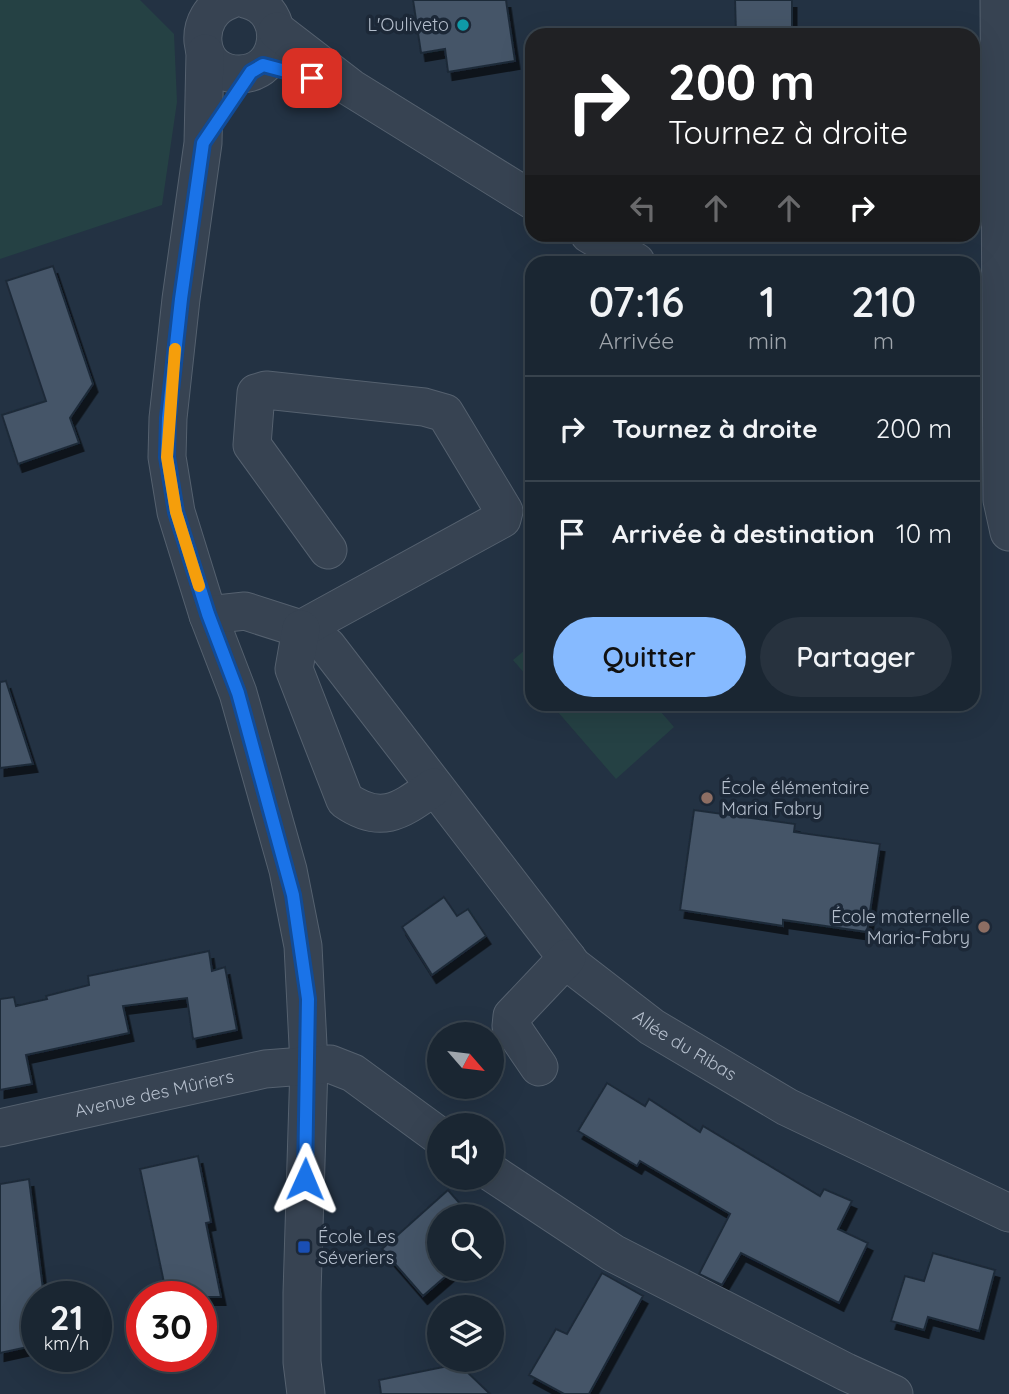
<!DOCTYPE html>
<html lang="fr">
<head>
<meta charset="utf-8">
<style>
	:root { --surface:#1a2632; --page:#27323e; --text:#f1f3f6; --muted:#9fa5ac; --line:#38434d; --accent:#86baff }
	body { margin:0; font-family:Quicksand,sans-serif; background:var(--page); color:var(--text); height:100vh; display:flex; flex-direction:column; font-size:26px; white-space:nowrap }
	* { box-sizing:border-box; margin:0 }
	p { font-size:23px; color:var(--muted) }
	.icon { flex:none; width:38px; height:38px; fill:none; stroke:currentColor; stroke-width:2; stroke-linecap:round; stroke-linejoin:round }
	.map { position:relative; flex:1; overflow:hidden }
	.drawer { position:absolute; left:525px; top:256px; width:455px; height:455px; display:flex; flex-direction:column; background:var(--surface); border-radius:21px; box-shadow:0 7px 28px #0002,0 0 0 2px var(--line) }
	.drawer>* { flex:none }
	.top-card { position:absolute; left:525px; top:28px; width:455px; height:214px; border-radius:21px; box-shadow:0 7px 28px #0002,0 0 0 2px var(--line); background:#202124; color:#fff; overflow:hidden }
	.needle { width:46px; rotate:118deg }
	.tools { position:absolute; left:427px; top:1022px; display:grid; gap:14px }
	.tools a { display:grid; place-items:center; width:77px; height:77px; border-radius:50%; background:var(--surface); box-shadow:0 7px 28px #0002,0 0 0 2px var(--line); font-size:35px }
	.speed { position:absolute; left:21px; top:1281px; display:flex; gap:14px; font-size:35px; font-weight:700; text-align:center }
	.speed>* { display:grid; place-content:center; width:91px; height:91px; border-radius:50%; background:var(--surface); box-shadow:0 7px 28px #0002,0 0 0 2px var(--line); line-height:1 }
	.speed small { font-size:18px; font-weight:400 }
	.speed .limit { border:10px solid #d22; background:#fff; color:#111 }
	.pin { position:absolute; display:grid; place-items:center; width:60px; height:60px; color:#fff; margin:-30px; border-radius:14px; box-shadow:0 4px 10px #0006 }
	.me { position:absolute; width:77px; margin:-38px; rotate:1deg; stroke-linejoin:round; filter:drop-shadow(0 0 5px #0008) }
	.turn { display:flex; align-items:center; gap:24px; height:147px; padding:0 28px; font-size:32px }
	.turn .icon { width:91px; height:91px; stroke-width:2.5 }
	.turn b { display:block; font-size:49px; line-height:60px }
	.lanes { display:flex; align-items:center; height:66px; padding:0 28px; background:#0003; justify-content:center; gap:35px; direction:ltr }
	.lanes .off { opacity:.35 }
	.eta { display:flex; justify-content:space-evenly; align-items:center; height:119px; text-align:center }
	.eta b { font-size:42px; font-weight:600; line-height:49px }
	.cta { display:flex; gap:14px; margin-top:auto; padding:14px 28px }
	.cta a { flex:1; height:80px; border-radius:42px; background:var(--accent); color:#111; font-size:28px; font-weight:600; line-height:80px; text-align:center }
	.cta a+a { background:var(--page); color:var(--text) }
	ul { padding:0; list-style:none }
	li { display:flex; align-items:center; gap:21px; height:105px; padding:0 28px; border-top:2px solid var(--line) }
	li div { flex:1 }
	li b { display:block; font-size:26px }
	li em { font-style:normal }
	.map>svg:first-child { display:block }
	.green { fill:#254144 }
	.building { fill:#445467; stroke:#1e2a39; stroke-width:2; filter:url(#shadow) }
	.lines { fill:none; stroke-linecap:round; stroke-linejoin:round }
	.minor-casing { stroke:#55616f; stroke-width:39 }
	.minor { stroke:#374352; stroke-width:37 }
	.route-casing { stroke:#114b97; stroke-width:18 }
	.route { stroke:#1a73e8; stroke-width:12 }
	.slow { stroke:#f59e0b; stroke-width:12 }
	.culture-dot { fill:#0f9aa8; stroke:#1c2837; stroke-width:2.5 }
	.education-dot { fill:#8d6e63; stroke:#1c2837; stroke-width:2.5 }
	.transit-dot { fill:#1a4fb4; stroke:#1c2837; stroke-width:2.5 }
	.labels { text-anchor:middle; stroke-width:7; stroke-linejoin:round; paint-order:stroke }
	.poi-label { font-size:18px; fill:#b4becc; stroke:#1c2837; text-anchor:end }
	.street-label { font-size:18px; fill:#b4becc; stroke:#1c2837 }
</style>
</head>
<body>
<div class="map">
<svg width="1009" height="1394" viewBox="0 0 1009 1394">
	<defs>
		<filter id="shadow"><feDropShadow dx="4.5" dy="8" stdDeviation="0" flood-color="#0009"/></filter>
	</defs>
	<rect width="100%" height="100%" fill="#233243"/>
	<path class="green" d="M0,0H140L174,34L177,102L162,205L0,259Z
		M532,644V682L513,660Z
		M551,704H654L674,727L616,779Z"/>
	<path class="building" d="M413,0H506L515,61L448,72L445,49L421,53Z
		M735,0H792V35H736Z
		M53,266L93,384L70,418L79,443L18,464L2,415L46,401L6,281Z
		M6,681L33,764L0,768V682Z
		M694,810L795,824L794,832L880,844L867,932L783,920V926L680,910Z
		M444,897L457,916L468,909L486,936L432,975L402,927Z
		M209,951L212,971L225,967L237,1030L193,1039L187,998L123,1006L129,1033L26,1055L32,1084L0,1090V999L14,997L16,1006L47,999L46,996L89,985L88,976Z
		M607,1083L645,1106L649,1099L700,1132L703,1126L820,1196L824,1189L852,1201L838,1229L868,1243L839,1303L741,1253L722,1285L699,1274L730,1214L640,1161L637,1166L578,1131Z
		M198,1156L211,1222L206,1223L221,1297H167L140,1169Z
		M29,1179L44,1297H37V1345L0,1353V1184Z
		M448,1190L471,1216H439V1269H454L423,1296L382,1249Z
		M933,1253L995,1270L979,1331L928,1317L924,1330L891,1321L905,1276L924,1281Z
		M602,1273L643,1296L589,1394H564L529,1375L556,1329L567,1334Z
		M453,1365H460L490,1394H381L379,1380Z"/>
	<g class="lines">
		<defs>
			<g id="minor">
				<path d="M230,0C191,13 194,74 239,74C283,74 289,11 248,0"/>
				<path d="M999,0L1002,500L1009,532"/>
				<path d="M277,31L351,88L532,200"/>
				<path d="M205,53L203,143L181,299L168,418L167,457L176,512L208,615L238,693L288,870L303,946L309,1065L302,1293V1362L306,1394"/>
				<path d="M589,234L636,262"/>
				<path id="s1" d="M208,615L245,611L301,629L327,646L573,966L652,1027L787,1107L1009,1213"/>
				<path d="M301,629L502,519L504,511L445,413L424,407L266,390L256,393L252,445L328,550"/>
				<path d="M301,629L294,669L345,800C382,826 401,810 434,787"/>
				<path d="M539,1067L511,1026L512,1016L567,958"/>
				<path id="s2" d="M0,1128L265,1069L330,1064L353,1073L439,1136"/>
				<path d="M492,1173L613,1253L846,1372L894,1394"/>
			</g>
		</defs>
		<use href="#minor" class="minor-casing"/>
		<use href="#minor" class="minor"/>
	</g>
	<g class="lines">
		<defs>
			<path id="route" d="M305,1179L308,999L293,895L238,693L208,614L176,512L167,457L168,418L181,299L203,143L251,72L263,65L312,78"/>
		</defs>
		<use href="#route" class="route-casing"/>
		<use href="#route" class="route"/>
		<path class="slow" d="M175,349L167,457L176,512L199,586"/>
	</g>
	<circle class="culture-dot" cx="463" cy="25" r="7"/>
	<g class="education-dot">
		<circle cx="707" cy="798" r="7"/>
		<circle cx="984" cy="927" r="7"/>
	</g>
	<rect class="transit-dot" x="297" y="1240" width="14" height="14" rx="3.5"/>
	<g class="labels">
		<g class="poi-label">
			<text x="449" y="31">L'Ouliveto</text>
			<text x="721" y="794" text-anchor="start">École élémentaire<tspan x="721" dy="21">Maria Fabry</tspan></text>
			<text x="970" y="923">École maternelle<tspan x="970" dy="21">Maria-Fabry</tspan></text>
			<text x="318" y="1243" text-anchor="start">École Les<tspan x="318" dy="21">Séveriers</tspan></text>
		</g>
		<g class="street-label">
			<text dy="6" stroke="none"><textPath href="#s1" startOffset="668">Allée du Ribas</textPath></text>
			<text dy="6" stroke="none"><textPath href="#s2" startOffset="158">Avenue des Mûriers</textPath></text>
		</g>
	</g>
</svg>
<div class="tools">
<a><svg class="needle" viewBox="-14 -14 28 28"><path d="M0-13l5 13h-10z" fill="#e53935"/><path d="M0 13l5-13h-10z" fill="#9fa5ac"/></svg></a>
<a><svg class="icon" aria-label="sound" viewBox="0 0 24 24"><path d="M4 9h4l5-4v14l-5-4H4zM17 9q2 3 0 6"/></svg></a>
<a><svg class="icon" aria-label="search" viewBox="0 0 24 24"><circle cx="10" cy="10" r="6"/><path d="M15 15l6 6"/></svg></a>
<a><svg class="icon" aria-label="layers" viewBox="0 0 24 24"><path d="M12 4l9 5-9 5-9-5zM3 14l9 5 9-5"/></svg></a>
</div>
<div class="speed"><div>21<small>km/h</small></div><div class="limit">30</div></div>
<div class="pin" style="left:312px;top:78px;background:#d93025"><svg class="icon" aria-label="arrive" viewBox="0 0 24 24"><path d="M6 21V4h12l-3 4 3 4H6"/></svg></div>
<svg class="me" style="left:305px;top:1179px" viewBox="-20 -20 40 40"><path d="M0-17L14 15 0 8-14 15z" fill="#1a73e8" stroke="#fff" stroke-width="4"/></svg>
<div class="top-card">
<div class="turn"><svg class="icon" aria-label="right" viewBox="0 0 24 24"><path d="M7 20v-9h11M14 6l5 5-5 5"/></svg><div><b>200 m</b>Tournez à droite</div></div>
<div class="lanes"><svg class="icon off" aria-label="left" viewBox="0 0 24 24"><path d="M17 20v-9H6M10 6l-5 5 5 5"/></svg><svg class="icon off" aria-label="ahead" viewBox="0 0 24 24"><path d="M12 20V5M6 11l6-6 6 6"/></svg><svg class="icon off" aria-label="ahead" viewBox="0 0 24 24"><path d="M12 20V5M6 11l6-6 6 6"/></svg><svg class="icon" aria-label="right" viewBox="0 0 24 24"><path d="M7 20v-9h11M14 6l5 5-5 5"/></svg></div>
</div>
<section class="drawer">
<div class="eta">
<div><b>07:16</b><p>Arrivée</p></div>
<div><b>1</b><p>min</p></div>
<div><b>210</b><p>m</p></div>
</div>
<ul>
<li><svg class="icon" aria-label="right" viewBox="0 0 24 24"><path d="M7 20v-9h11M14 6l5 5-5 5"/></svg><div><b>Tournez à droite</b></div><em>200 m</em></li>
<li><svg class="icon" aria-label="arrive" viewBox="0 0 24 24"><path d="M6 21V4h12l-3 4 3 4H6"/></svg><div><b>Arrivée à destination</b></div><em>10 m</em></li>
</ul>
<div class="cta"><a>Quitter</a><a>Partager</a></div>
</section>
</div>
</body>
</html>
